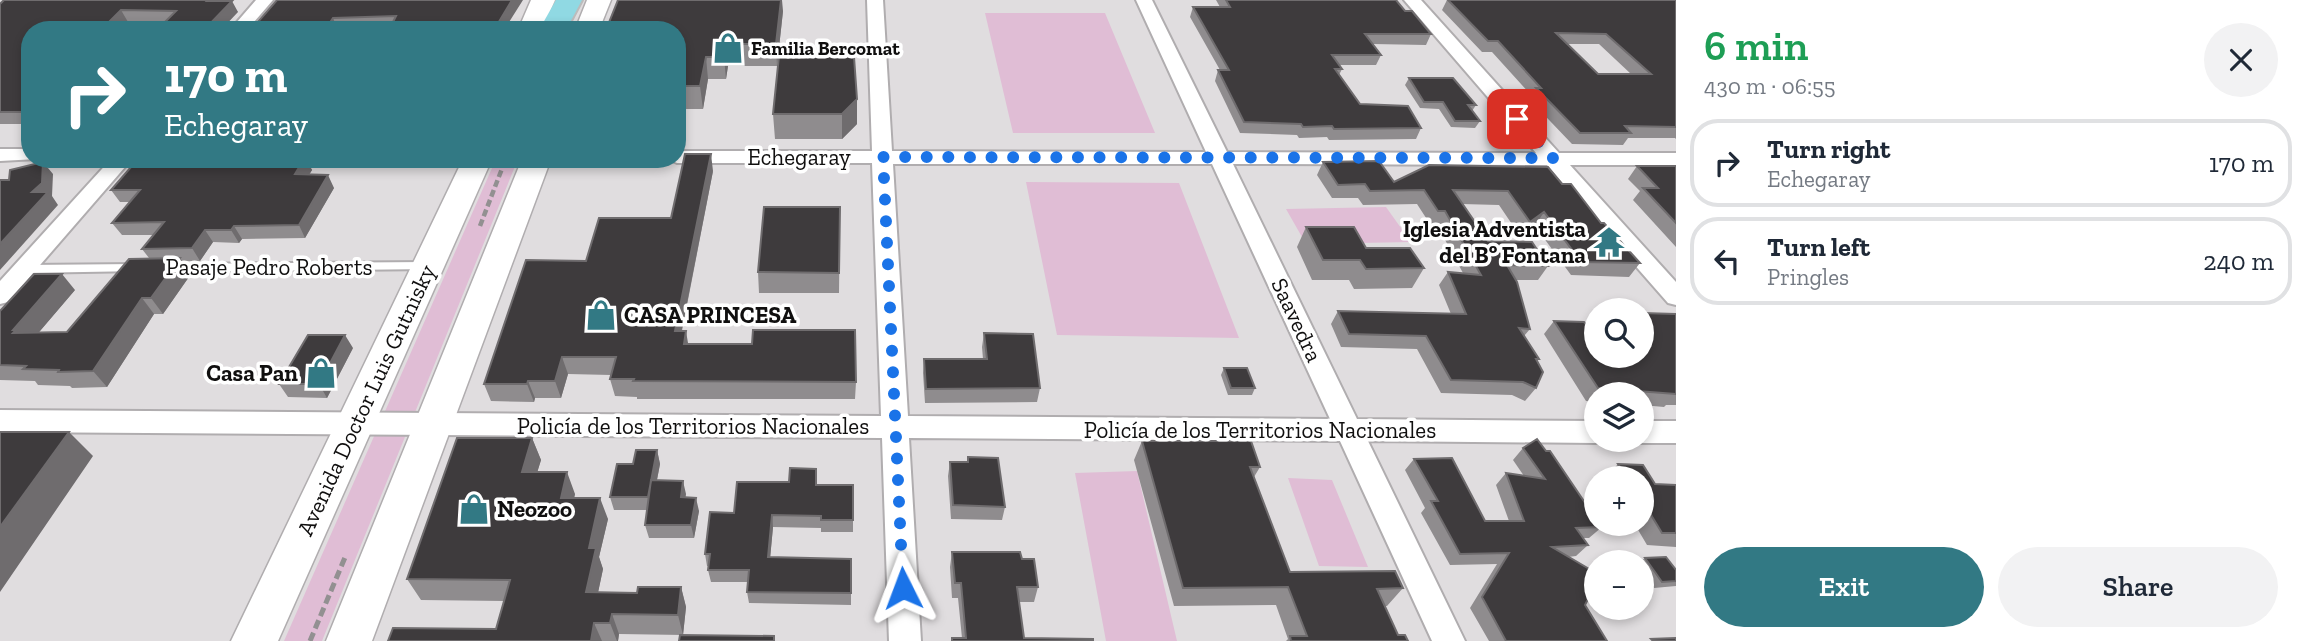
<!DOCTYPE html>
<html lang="en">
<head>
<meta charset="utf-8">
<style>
	:root { --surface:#fff; --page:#f2f2f3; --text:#1f2937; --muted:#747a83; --line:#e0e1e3; --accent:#327984 }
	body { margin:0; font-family:"Zilla Slab",serif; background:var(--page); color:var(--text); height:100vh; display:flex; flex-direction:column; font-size:26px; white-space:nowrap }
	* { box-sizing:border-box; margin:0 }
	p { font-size:23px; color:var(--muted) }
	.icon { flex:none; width:38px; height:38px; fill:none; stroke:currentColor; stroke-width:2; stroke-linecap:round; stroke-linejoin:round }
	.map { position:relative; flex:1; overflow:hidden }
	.side { display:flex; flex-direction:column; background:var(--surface); width:630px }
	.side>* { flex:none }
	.top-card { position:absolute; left:21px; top:21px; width:665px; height:147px; border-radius:28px; box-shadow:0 4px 10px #0003; background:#327984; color:#fff; overflow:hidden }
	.controls { position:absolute; left:1584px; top:298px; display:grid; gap:14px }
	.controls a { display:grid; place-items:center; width:70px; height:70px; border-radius:50%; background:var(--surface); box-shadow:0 4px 10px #0003; font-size:35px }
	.pin { position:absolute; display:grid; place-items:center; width:60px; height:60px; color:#fff; margin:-30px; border-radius:14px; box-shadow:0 4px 10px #0006 }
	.me { position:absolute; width:77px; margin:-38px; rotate:357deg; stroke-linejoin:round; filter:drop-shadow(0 0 5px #0008) }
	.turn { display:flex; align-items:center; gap:24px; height:147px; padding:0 28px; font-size:32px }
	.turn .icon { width:91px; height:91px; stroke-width:2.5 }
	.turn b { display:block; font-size:49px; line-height:60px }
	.round { display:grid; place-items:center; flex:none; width:74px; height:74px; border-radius:37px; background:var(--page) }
	.summary { display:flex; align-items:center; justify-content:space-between; height:119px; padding:0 28px }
	h1 { font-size:42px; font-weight:600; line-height:52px; color:#1e9e55 }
	.action { display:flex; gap:14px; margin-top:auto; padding:14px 28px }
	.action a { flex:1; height:80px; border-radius:42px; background:var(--accent); color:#fff; font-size:28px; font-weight:600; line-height:80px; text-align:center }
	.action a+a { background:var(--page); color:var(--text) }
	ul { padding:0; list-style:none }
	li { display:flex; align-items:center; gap:21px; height:88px; margin:0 14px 10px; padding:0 14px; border:4px solid var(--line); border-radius:28px }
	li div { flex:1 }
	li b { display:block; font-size:26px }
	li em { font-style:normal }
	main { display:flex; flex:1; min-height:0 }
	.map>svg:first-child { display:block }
	.green { fill:#e0bdd5 }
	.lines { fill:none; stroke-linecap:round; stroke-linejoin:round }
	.service-casing { stroke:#b0adaf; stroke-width:4 }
	.minor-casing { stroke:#b0adaf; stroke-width:4 }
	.secondary-casing { stroke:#b0adaf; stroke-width:3 }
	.primary-casing { stroke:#bcbcbc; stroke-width:4 }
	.path-far1 { stroke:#929091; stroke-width:4.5; stroke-dasharray:7 3.5; stroke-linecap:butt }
	.path { stroke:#929091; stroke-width:5; stroke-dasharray:9 4.5; stroke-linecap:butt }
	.service { fill:#fff; fill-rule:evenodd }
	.minor { fill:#fff; fill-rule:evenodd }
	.secondary { fill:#fff; fill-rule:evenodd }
	.primary { fill:#90d9e3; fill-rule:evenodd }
	.wall { fill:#8f8c8e; fill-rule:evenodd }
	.shaded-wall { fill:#6f6c6e }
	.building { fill:#3e3b3d; stroke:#6f6c6e; stroke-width:2; fill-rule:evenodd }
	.route { stroke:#1a73e8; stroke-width:12; stroke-dasharray:0 21.6 }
	.labels { text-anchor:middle; stroke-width:7; stroke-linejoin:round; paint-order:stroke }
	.far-poi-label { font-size:19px; font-weight:bold; fill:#100f0f; stroke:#fff; text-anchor:start }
	.street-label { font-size:23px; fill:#100f0f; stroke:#fff }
	.poi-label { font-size:23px; font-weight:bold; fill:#100f0f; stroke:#fff; text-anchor:end }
</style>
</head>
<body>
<main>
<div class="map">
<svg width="1676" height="641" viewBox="0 0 1676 641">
	<rect width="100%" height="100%" fill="#e0dddf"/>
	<path class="green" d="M985,13H1105L1155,133H1013Z
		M496,159H518L322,641H284Z
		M1026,182L1179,183L1239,338L1057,335Z
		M1386,207L1411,242L1306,244L1286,209Z
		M1137,471L1177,641H1106L1075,473Z
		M1288,478L1332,480L1368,567L1319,566Z"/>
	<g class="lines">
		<defs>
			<path id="service" d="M428,262L434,266L432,269L170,272L164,268L170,264Z
				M138,264L142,265L144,268L142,271L25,273L19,269L25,265Z"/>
			<path id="minor" d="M256,0H273L247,30H230Z
				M867,0H883L892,151L1206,152L1136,0H1152L1227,152L1536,153L1404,0H1421L1559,153H1676V165H1570L1676,282V305L1668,303L1547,165L1233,164L1357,419L1596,421V439H1606L1596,443L1368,441L1465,641H1432L1340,441L909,438L921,641H889L882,438L0,432V410L881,416L872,163H677L668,159H677V151H872ZM893,164H1212L1330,419L908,416Z
				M0,149H30V159H37L0,161Z
				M111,159H132L8,302L0,304V281Z
				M445,159H488C480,169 453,169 445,159Z
				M1642,421H1676V443H1642L1632,440L1642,439Z"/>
			<path id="secondary" d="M531,0H555L542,30H518Z
				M587,0H611L599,30H575Z
				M463,159H492L278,641H231Z
				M522,159H551L372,641H326Z"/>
			<path id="primary" d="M556,0H582L566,30H539Z"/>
		</defs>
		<use href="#service" class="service-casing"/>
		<use href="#minor" class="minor-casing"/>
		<use href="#secondary" class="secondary-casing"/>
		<use href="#primary" class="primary-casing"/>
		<path class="path-far1" d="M480,226L503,166"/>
		<path class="path" d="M310,641L346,555"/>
		<use href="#service" class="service"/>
		<use href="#minor" class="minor"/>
		<use href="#secondary" class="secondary"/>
		<use href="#primary" class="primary"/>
	</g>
	<path class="wall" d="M4,0H225L224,1L238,12L164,22H128L120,30H30V124H0V4Z
		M277,0L504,30L390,28L345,30H251Z
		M1216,0H1396L1405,11L1431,34L1426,45L1373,44L1381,55L1376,65H1340L1342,69L1339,75L1360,104L1421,128L1416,139L1329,140L1327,137L1299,138L1297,135L1240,133L1215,81L1218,70H1220L1190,17L1193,7H1220Z
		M1447,0H1676V139L1675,138H1628L1623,145L1572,144L1529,99L1531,95L1492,52H1482L1442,10ZM1568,44H1599L1631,74H1598Z
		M783,11L777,66H728L726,79H708L703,109H677V30Z
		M1409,78L1476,105L1472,111L1480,121L1475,128L1451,127L1439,109L1420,108L1405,85Z
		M857,99V124L842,139H775L773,114Z
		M138,159H306L312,170L309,175L334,188L305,238L242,239L239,243L213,242L200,261H182L191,274L163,314H154L107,387L72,388L70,386L38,385L35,381L0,380V311L75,290L38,333L67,332L149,258L142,249L153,235H122L112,223L130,202H120L111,190Z
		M1323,162L1394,182L1562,184L1640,263L1629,277L1571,275L1535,226L1520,236L1499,205L1462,204L1488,241L1548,266L1538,280H1515L1530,329L1524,336L1539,359L1537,361L1536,388L1525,401L1512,395L1441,393L1417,349L1341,347L1331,324L1338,311L1451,314L1439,285L1448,272L1463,273L1437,225L1430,224L1417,204L1363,205L1358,198H1332L1317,175Z
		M1637,166H1676V247L1633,200L1640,191L1628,179Z
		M713,171L682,331L688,344L856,382L855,399H637V397L615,396L610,379L611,375L568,374L561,398H535L534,402L491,401L484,384L586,261L671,218Z
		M840,207L839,293H759L758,272Z
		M1306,227L1366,248L1424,268L1412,288L1354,289L1349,280H1312L1297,247Z
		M1676,314V405H1666L1664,407L1642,405V394H1596V402L1586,401L1544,334L1554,321L1642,355Z
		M984,333L1040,388L1037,402L925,403L923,373L924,359H983L982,347Z
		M353,348L327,398L288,397L279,384Z
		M1224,368L1255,388L1252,395H1228L1221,375Z
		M532,438L541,460L537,472L575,494L574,498L608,519L599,557L603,569L598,592L637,593L681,587L686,607L683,635L619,634L618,641H388L496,629L504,601L421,600L407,579Z
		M1142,441L1260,467L1254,477L1290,572L1403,588L1387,606H1385L1398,635L1408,641H1286L1288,639L1276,605L1174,606L1134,460Z
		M1523,448L1602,527L1589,538H1583L1588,545L1576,556L1568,557L1585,605L1607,641H1489L1470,608L1497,564L1450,565L1421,513L1425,508L1405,470L1414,459L1485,521H1509L1496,485L1506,473L1524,476L1513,460Z
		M657,450L660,464L657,480L683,481L685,497L699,511L694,538H649L645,525L647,510H614L610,497L633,464Z
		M968,457L1005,507L1002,520L951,519L948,476L950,462H967Z
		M1618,464L1655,484L1676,485V547L1647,545L1634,523H1642V478H1605Z
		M816,485H853V532H821V528L773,527L770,558L851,559V605L749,603L747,592L748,582H711L708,570L709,566H707L705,554L734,513Z
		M952,552L1022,559L1038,587L1034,602H1019L1024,638H962L958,598H952L950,567Z
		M1645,558L1676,570V586L1654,588L1642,571V562H1640Z"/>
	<path class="shaded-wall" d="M512,0H523L504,30H494Z
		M781,0H782L783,11L777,66L776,44Z
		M232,1L238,12L221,30H204Z
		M121,10L128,22L120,30H101Z
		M333,18L338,30H331L329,24Z
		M726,44L728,66L726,79L724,57Z
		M706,57L708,79L703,109L700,86Z
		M857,99V124L842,139V114Z
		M711,154L713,171L678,349L675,331Z
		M304,159H306L312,170L301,187L295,174Z
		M43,162L53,174L52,196L58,205L0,270V244Z
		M328,175L334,188L305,238L299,225Z
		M1544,212L1535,226L1520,236L1530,222Z
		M234,226L242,239L239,243L231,230Z
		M205,230L213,242L200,261L192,248Z
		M180,258L191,274L163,314L151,298Z
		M62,274L75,290L29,344L13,333V330Z
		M142,298L154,314L107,387L93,371Z
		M686,331L689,349L684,344Z
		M345,335L353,348L327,398L319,384Z
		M562,357L568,374L561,398L555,381Z
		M528,381L535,398L534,402L527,384Z
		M69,432L93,456L0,592V527Z
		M532,438L541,460L531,493L522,472Z
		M657,450L660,464L651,510L648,497Z
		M567,472L575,494L569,520L561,498Z
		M683,481L686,494L684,511L681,497Z
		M600,498L608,519L599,557L603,569L594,612L586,592L589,548Z
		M696,498L699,511L694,538L691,525Z
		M772,515L773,527L769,570L768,557Z
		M681,587L686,607L683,635L678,615Z
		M612,614L619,634L618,641H617L610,623Z
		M594,623L602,641H591Z"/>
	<path class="building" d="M4,0H208L207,1H232L204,30H157L176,11L121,10L101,30H30V112H0V4Z
		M277,0H512L494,30H389L396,16L333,18L329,24L323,25L318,30H251Z
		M618,0H781L776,44H726L724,57H706L700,86H677V30H606Z
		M1226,0H1396L1405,11H1412L1431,34H1365L1381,55H1332L1342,69H1335L1360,104L1408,106L1421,128L1334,129L1332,126L1303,127L1301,124L1244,122L1218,70H1229L1193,7H1230Z
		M1448,0H1676V127L1625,126L1631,133H1580L1536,88H1541L1498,41H1488ZM1556,33L1606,34L1651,74H1598Z
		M779,56L854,57L857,99L842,114H773Z
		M1409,78H1453L1476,105H1468L1480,121H1455L1443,102H1424Z
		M685,154H711L675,331H686L684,344H752L753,330H855L856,382L633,381L634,379H610L616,357H562L555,381H528L527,384H484L526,260L586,261L599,218H671Z
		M138,159H304L295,174L328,175L299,225L234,226L231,230H205L192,248L142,249L164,222L112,223L140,190H111Z
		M1379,161L1394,182L1429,165L1548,167L1562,184H1571L1601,223H1604L1640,263L1581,262L1544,212L1530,222L1508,191L1453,190L1488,241L1532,242L1548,266L1507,265L1517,282L1530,329L1519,328L1539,359H1536L1543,372L1536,388L1523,382L1451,380L1426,336L1349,334L1338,311L1466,314L1448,272L1481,275L1445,211H1438L1424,190L1370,191L1365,184L1338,185L1323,162Z
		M43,162L42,183L32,192H48L0,244V180H9L10,170Z
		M1637,166H1676V223L1643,188H1658Z
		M764,207H840L839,273L758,272Z
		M1306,227H1354L1366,248H1410L1424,268L1366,269L1360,260H1323Z
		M180,258L151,298H142L93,371L58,372L59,370L23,369L26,366L0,365V311L34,274H62L13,330H16L13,333L67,332L129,259Z
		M1642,313L1676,314V394L1598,388L1554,321L1584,322L1594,336H1596V355H1642Z
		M984,333L1033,334L1040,388L926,389L924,359H987Z
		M308,335H345L319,384H279Z
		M1224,368H1247L1255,388H1231Z
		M0,432H69L0,527Z
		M457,438H532L522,472H567L561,498H600L589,548H596L586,592L637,593L638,587H681L678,615L612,614L610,623H594L591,641H388L393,628L496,629L510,580L407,579Z
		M1537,439L1546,451H1550L1596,519V523H1599L1602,527L1576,528L1588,545L1552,547L1596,573V583L1585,605L1607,641H1506L1482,597L1509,553L1460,554L1431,501H1438L1414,459L1452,458L1485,521H1524L1506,473L1545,479L1523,448Z
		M1142,441H1251L1260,467H1250L1290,572L1395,571L1403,588L1377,589L1398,635H1405L1408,641H1291L1290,636H1307L1288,587L1183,588Z
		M636,450H657L648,497H610L617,464H633Z
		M968,457L998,458L1005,507L953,505L950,462H968Z
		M1618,464L1643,465L1655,484L1676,485V533H1662L1642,500V478H1627Z
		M790,468L816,469V485H853V520H821V516L772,515L768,557L851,559V593L747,592L749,570H708L710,554H705L710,512L734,513L737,482H789Z
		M651,480L683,481L681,497L696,498L691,525H645Z
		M952,552H1020L1022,559H1034L1038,587H1017L1024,638L1093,639V641H952V638H966L961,583H955Z
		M1666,557L1676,570V581L1662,582L1645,558Z
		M680,635L774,636V641H679Z
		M1676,638V641H1653L1651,639Z"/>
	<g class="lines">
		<path class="route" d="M903,588L883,157L1553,158L1517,119"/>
	</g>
	<defs>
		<symbol id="shop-bare" viewBox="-9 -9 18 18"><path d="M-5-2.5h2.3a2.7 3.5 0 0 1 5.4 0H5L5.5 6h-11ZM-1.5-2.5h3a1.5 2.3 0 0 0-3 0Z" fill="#327984" stroke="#fff" stroke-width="2.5" paint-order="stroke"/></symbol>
		<symbol id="temple-bare" viewBox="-9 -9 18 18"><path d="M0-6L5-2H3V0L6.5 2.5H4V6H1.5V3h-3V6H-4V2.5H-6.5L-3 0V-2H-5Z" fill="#327984" stroke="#fff" stroke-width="2.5" paint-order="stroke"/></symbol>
	</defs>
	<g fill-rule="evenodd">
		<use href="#shop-bare" x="706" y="26" width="44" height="44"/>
		<use href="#temple-bare" x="1587" y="220" width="44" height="44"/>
		<use href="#shop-bare" x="579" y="293" width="44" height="44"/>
		<use href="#shop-bare" x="299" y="351" width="44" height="44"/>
		<use href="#shop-bare" x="452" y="487" width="44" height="44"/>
	</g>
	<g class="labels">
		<g class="far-poi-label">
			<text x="751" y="55">Familia Bercomat</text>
		</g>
		<g class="street-label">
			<text x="799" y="165">Echegaray</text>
			<text x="269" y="275">Pasaje Pedro Roberts</text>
			<text transform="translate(1297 320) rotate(65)" y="8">Saavedra</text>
			<text transform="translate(366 400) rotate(-65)" y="8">Avenida Doctor Luis Gutnisky</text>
			<text x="693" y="434">Policía de los Territorios Nacionales</text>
			<text x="1260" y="438">Policía de los Territorios Nacionales</text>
		</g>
		<g class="poi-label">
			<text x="1586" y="237">Iglesia Adventista<tspan x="1586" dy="26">del Bº Fontana</tspan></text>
			<text x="624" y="323" text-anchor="start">CASA PRINCESA</text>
			<text x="298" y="381">Casa Pan</text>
			<text x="497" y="517" text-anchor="start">Neozoo</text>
		</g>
	</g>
</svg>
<div class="controls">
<a><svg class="icon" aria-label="search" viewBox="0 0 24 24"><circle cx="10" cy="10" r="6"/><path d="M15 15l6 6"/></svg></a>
<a><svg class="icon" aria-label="layers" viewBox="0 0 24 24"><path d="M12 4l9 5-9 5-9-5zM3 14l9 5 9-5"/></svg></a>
<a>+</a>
<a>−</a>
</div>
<div class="pin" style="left:1517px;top:119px;background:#d93025"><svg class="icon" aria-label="arrive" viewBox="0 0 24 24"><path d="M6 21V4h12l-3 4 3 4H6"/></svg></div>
<svg class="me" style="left:903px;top:588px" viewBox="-20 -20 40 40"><path d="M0-17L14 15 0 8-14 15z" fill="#1a73e8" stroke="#fff" stroke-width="4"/></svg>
<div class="top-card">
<div class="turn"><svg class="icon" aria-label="right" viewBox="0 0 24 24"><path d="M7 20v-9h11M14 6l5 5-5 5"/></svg><div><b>170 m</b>Echegaray</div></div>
</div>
</div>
<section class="side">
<div class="summary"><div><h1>6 min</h1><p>430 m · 06:55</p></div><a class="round"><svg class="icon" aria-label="close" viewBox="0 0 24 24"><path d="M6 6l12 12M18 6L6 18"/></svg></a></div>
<ul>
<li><svg class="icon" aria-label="right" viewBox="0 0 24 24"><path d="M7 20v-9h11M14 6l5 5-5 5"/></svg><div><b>Turn right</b><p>Echegaray</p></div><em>170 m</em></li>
<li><svg class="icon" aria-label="left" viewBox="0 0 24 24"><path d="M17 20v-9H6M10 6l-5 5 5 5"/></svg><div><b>Turn left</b><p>Pringles</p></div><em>240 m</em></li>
</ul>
<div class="action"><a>Exit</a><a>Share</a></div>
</section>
</main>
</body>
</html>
